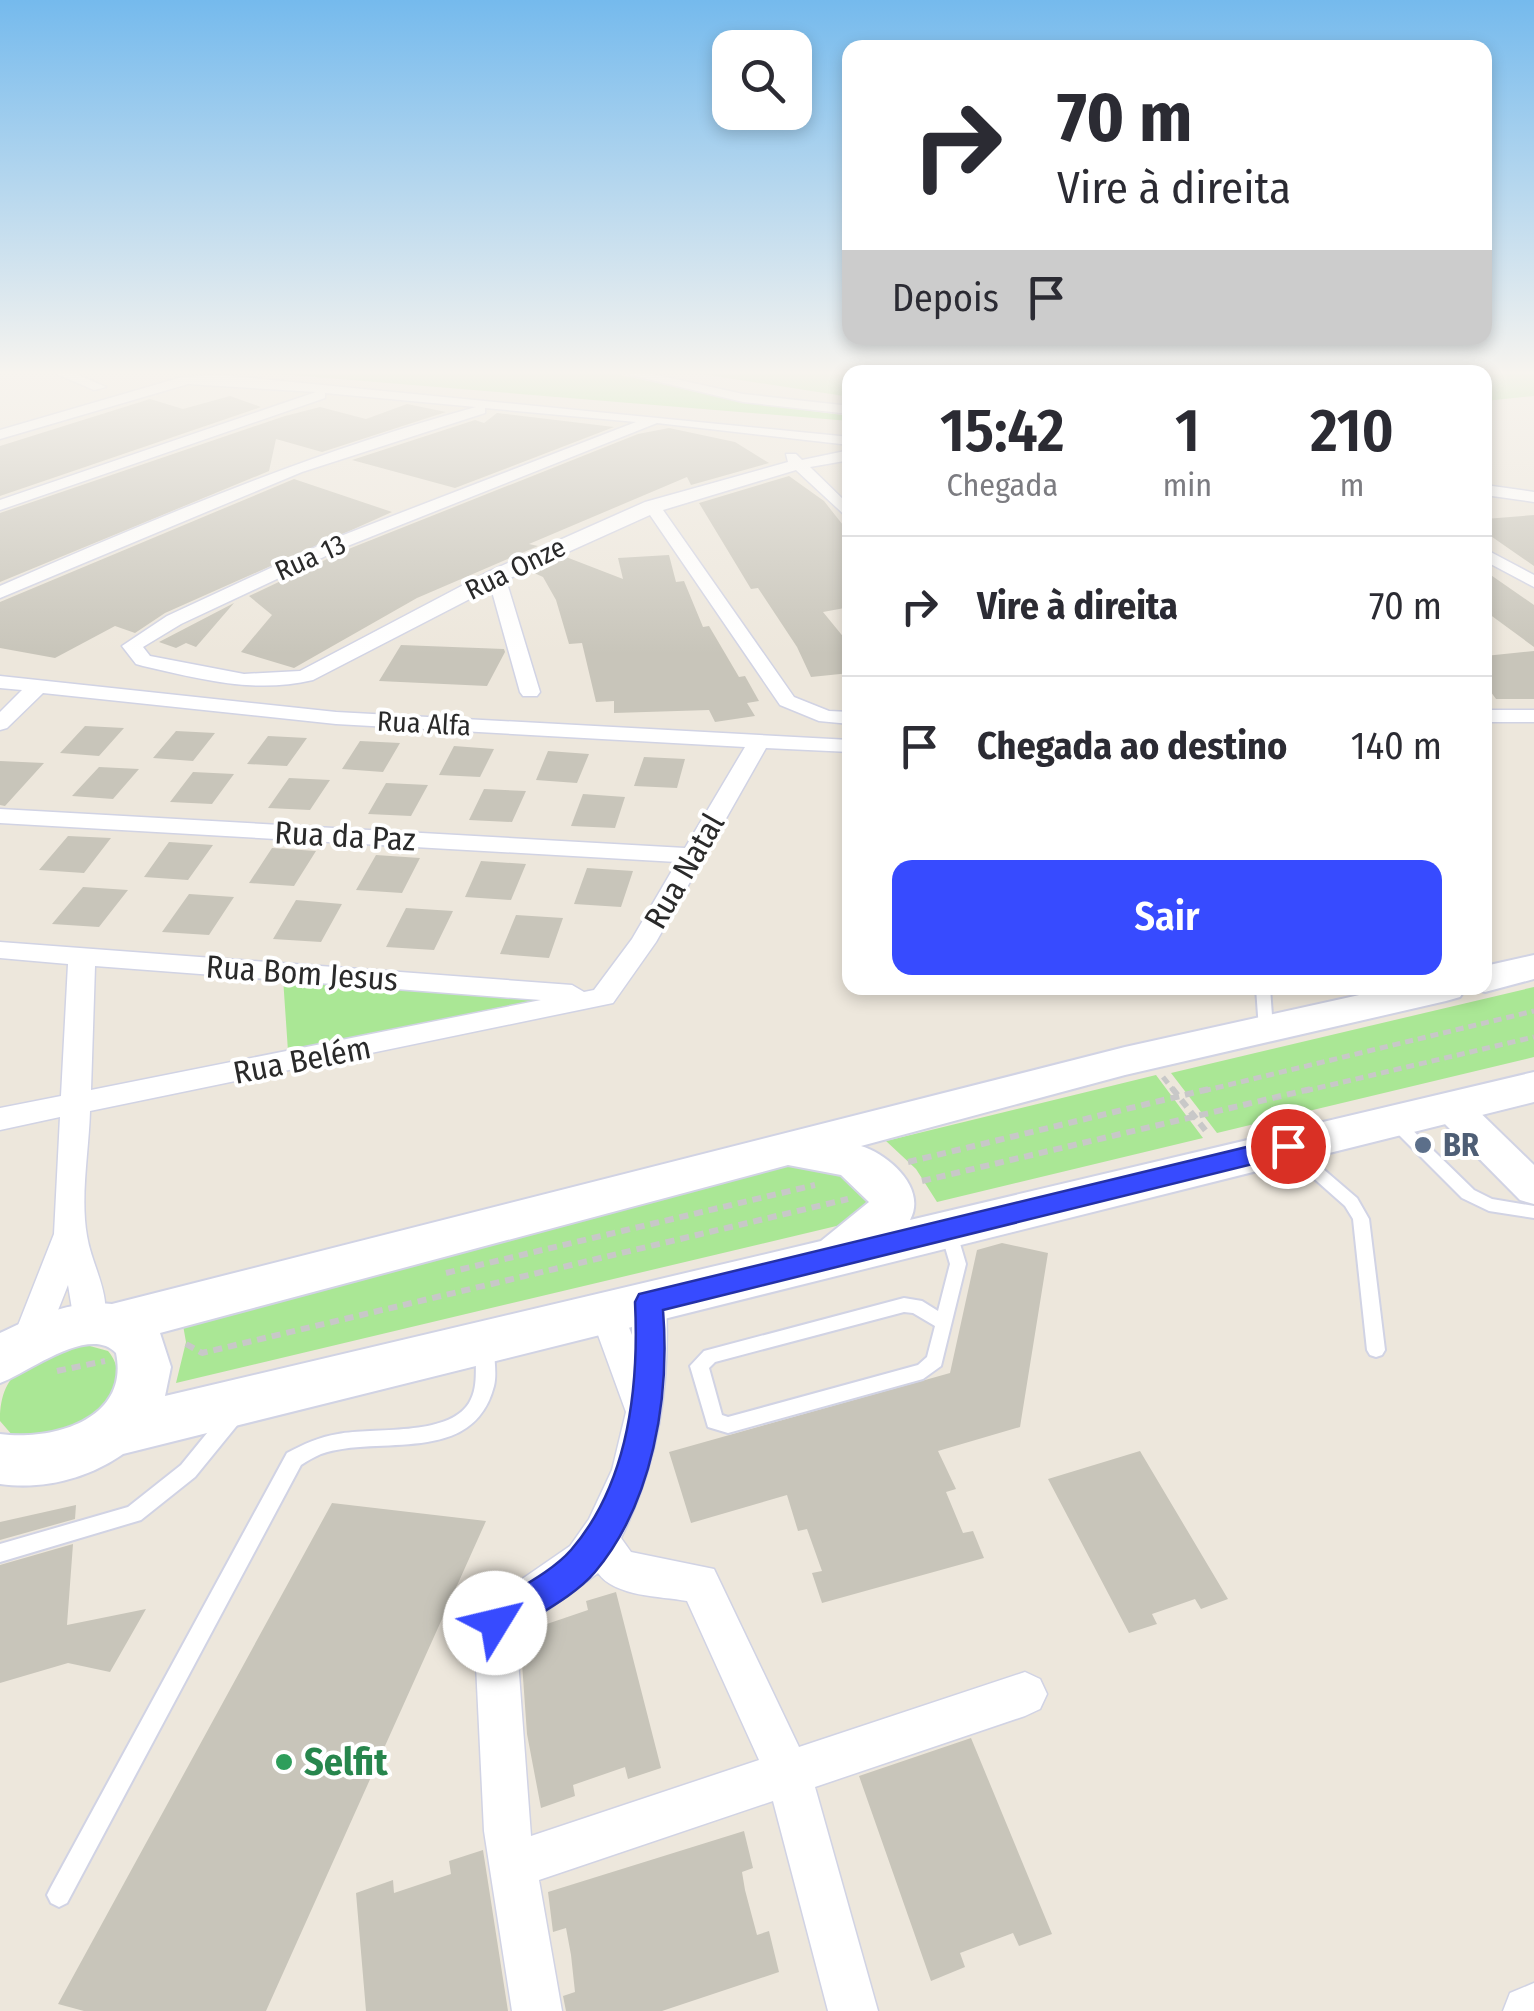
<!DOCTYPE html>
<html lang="pt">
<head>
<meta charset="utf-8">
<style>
	:root { --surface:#fff; --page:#f2f2f3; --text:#2b2b33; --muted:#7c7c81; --line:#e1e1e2; --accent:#374bff }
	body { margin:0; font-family:"Fira Sans Condensed",sans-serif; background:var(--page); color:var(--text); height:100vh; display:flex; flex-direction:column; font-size:38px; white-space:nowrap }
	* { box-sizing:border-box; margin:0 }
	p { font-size:32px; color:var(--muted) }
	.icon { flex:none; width:55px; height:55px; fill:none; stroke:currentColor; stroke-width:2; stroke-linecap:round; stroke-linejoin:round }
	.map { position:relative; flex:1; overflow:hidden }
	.drawer { position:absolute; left:842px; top:365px; width:650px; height:630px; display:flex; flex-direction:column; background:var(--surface); border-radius:20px; box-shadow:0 5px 15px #0003 }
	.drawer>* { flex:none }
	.top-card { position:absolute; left:842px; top:40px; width:650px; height:305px; border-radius:20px; box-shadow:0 5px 15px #0003; background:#fff; color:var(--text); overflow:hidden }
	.buttons { position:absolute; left:712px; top:30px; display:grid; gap:20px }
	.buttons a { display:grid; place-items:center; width:100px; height:100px; border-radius:20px; background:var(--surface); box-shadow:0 5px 15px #0003; font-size:50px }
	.pin { position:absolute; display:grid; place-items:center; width:85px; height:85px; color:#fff; margin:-42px; border:5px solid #fff; border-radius:50%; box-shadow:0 2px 10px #0007 }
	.me { position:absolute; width:110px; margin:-55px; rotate:54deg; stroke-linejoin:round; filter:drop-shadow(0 0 8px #0008) }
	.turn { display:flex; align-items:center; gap:35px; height:210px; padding:0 50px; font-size:45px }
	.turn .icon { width:130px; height:130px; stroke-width:2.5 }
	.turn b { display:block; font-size:70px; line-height:85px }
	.then { display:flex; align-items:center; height:95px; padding:0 50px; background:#0003; gap:20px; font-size:38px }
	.eta { display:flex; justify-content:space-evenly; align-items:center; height:170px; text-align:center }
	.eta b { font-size:60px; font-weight:600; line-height:70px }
	.button { display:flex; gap:20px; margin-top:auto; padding:20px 50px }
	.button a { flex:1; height:115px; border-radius:20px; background:var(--accent); color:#fff; font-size:40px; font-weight:600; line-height:115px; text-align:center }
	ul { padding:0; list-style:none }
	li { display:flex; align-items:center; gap:30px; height:140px; padding:0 50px; border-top:2px solid var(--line) }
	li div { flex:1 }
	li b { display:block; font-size:38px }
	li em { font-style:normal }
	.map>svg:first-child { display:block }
	.green { fill:#aae795 }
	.building { fill:#c8c5ba }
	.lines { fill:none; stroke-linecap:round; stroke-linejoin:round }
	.service-casing { stroke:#d1d3e4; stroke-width:4 }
	.minor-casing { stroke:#d1d3e4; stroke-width:3 }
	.tertiary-casing { stroke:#d1d3e4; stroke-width:4 }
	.secondary-casing { stroke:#d1d3e4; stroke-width:4 }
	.path-far2 { stroke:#c8c8c8; stroke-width:2.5; stroke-dasharray:4 2.5; stroke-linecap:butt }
	.path-far1 { stroke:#c8c8c8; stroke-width:5; stroke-dasharray:8 5; stroke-linecap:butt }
	.path { stroke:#c8c8c8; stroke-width:6; stroke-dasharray:9 6; stroke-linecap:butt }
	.service { fill:#fff; fill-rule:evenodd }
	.minor { fill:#fff; fill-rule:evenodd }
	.tertiary { fill:#fff; fill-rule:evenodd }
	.secondary { fill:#fff; fill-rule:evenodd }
	.route { fill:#374bff; stroke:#2431a6; stroke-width:2.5 }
	.service-dot { fill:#5c6f8a; stroke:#fff; stroke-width:4 }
	.leisure-dot { fill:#2e9e5b; stroke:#fff; stroke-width:4 }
	.labels { text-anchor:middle; stroke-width:8; stroke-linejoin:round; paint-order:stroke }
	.far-street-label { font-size:28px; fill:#2a2a2a; stroke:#fff }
	.street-label { font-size:32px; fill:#2a2a2a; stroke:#fff }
	.service-label { font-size:32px; font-weight:bold; fill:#4e5e75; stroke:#fff; text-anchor:start }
	.near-leisure-label { font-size:38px; font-weight:bold; fill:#27864d; stroke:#fff; text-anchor:start }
</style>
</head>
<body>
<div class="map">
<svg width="1534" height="2011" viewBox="0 0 1534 2011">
	<rect width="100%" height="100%" fill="#ede7dc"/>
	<path class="green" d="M253,372H608L741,402L850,416V421Z
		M689,372H1287H850V397Z
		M1354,372H1534V396L1485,401V372Z
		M283,978L550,997L288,1051Z
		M1534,987V1057L1217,1133L1171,1073Z
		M1156,1075L1203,1138L937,1202L916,1169L886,1141Z
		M810,1160L842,1169L875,1196L870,1218L176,1383L186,1342L181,1314Z
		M79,1343L108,1351C135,1382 97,1428 62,1436C48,1439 28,1436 13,1436L0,1421C0,1365 34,1363 79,1343Z"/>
	<path class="building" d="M230,396L261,407L0,496V446L150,399L183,409Z
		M407,404L446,412L322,452L276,439L269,471L0,582V513L285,416L320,407L366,419Z
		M497,413L614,427L455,488L352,460L475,420L484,423Z
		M669,428L735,442L769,463L691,485L687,477L529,544L538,546L417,598L294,668L241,652L272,615L249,596L346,550L638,434Z
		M789,476L824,501L850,534V607L823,612L850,645V673L811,677L797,647L758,588L751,589L699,503Z
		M294,479L392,512L165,613L135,633L115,626L55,658L0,648V602Z
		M1534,515V566L1485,532V519Z
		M669,555L676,582L684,581L703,627L709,626L739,677L745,676L759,701L747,703L755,716L715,722L709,710L614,713V701L596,702L582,643L569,644L556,600L543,577L532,572L566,557L623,579L618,558Z
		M1485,571L1534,605V647L1485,611Z
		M234,603L196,647L186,643L176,648L159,642Z
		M401,645L504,649L505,652L487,686L379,681Z
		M1534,651V699H1496L1485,684V656Z
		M85,726L124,728L99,756L60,753Z
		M176,731L215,733L193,761L153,758Z
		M268,736L307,738L287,766L247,764Z
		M360,741L400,743L383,772L342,769Z
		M454,746L494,749L480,777L439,775Z
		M548,751L589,754L577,783L536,780Z
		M644,757L685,759L677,788L634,786Z
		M0,761L44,763L5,806L0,805Z
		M99,767L139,769L113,799L72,796Z
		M193,772L234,774L212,804L170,802Z
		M289,778L330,780L310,810L268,808Z
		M386,783L428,785L411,816L368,814Z
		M484,789L526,791L512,822L469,820Z
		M583,794L625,797L615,828L571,826Z
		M68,836L111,838L84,873L39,870Z
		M169,842L213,845L188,880L144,877Z
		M272,848L316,851L294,886L249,883Z
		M376,855L420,858L402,893L356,890Z
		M481,861L526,864L511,900L465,897Z
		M587,868L633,871L621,907L574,904Z
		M83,887L128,890L99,927L52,924Z
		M189,894L234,897L209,935L162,932Z
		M296,900L342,904L321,942L273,939Z
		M406,908L453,911L434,950L386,947Z
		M516,915L563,918L549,958L500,954Z
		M1002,1243L1048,1253L1020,1427L938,1451L956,1489L946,1492L963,1533L973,1531L984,1558L822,1603L812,1573L822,1571L807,1529L798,1531L787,1495L691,1523L669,1452L950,1373L977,1250Z
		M1140,1451L1228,1599L1201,1609L1195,1599L1152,1614L1157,1624L1129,1633L1048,1479Z
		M332,1503L486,1521L266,2011H84L58,2004Z
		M76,1505L75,1519L0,1540V1522Z
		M73,1544L67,1625L146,1609L110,1672L68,1663L0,1683V1565Z
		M616,1592L661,1768L628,1779L625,1767L573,1785L575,1796L541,1808L527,1734L520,1635L540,1620L541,1626L588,1610L586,1601Z
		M971,1738L1052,1934L1019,1946L1013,1933L960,1953L965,1967L931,1981L859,1776Z
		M744,1831L753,1868L742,1872L745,1890L757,1935L769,1931L779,1972L662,2011H566L563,1996L575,1992L571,1955L566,1928L553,1932L548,1892Z
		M483,1850L508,2011H366L356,1893L393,1880L394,1893L451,1874L449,1861Z"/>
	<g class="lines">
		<defs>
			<path id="service" d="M1256,988H1270L1273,1029L1266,1034L1259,1029Z
				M1394,1116L1399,1117L1474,1190L1492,1199L1534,1206V1218L1489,1211L1462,1198L1389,1125L1386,1121L1389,1117Z
				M1289,1142L1294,1144L1357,1198L1369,1219L1385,1350L1382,1355L1376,1357L1370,1355L1367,1350L1353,1219L1345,1206L1284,1152L1281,1148L1284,1144Z
				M948,1224L954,1226L956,1230L966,1264L941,1366L923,1379L728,1433L708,1427L690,1366L704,1351L904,1298L922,1301L938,1311L950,1264L940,1230L942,1226ZM904,1312L913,1313L935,1326L927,1357L918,1365L728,1417L722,1415L709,1368L715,1362Z
				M485,1341L491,1343L494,1348C494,1360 497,1374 494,1386C473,1467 379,1434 321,1454C314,1457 307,1461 301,1465L67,1903L59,1907L51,1903L47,1895L51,1887L287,1453C304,1444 319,1437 338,1434C373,1427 448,1437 469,1403C481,1383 472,1362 479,1343Z
				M232,1409L239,1411L241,1417L239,1423L195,1477L141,1520L0,1562V1544L128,1507L181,1465L225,1411Z"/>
			<path id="minor" d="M52,372H71L106,387L94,390Z
				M618,372H643L743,394L850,406V414L743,402Z
				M221,375L850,437V445L657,423L345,547L181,624L143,647L150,656L244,674L300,671L490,571L645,502L788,462L786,454H796L802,460L850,450V460L810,467L850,506V520L796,470L663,510L794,697L829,711L850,712V724L819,721L780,705L650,515L506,580L540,692L537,696H523L520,692L491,588L313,680C255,694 200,679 143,666L136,664L122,646L167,616L333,539L636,422L485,408V413L302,472L0,598V586C156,518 312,452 476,407L325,393V398L0,510V500L316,392L188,384L0,439V430L182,377Z
				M1485,485L1534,492V502L1485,495Z
				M1485,549L1534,575V587L1485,561Z
				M0,676L336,712L850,740V752L766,748L656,942L613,1003L90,1111C89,1150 80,1197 87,1236C92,1268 116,1301 100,1333L88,1337L76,1333L68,1285L43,1348L31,1353L19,1348L13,1338L54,1234L60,1117L0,1130V1108L61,1096L68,964L0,958V942L572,985L584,992L594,990L632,939L677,862L0,823V809L685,848L745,747L336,724L43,693L7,728L0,730V712L22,690L0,688ZM95,966L541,1000L91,1090Z
				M1485,710H1534V722H1485Z
				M649,1288L661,1292L666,1302C670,1386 659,1462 621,1538L631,1552L714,1569L799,1747L1025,1672L1040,1679L1047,1694L1040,1709L1025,1716L815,1787L878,2011H828L773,1801L539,1880L562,2011H512L484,1831L474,1623L480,1608L570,1546L589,1519L612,1470L626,1412L590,1313L595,1303L607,1299L619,1303L632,1335V1302L637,1292ZM598,1573C615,1597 660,1596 687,1601L759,1760L531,1836L516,1633Z
				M1534,1983V2011H1503L1510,1993Z"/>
			<path id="tertiary" d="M1451,1094L1464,1097L1534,1165V1204L1520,1200L1438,1117L1432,1107L1438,1097Z"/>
			<path id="secondary" d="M1534,955V979L1485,992L1471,988H1485V966Z
				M1391,988H1466L1460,997L1446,1001L1125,1075L861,1146C890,1155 927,1189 910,1220L1534,1072V1102L123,1454C87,1479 43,1490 0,1484V1434C52,1441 130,1420 116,1353C89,1324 28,1373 0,1383V1333C33,1317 74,1299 112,1304L1125,1047ZM788,1165L841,1175L869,1202L821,1241L165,1396L171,1367L160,1333Z"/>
		</defs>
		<use href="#service" class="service-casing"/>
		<use href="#minor" class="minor-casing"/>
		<use href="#tertiary" class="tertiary-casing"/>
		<use href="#secondary" class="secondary-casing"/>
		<path class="path-far2" d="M919,372H927"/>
		<path class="path-far1" d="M1163,1077L1174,1091
			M1203,1091L1534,1011
			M1305,1091L1534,1037"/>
		<path class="path" d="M1172,1088L1209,1135
			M908,1162L1213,1088
			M922,1181L1315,1088
			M446,1273L815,1185
			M186,1344L202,1353L848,1199
			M57,1371L105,1361"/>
		<use href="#service" class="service"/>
		<use href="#minor" class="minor"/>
		<use href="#tertiary" class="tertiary"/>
		<use href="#secondary" class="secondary"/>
	</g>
	<linearGradient id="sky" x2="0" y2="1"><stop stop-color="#75baed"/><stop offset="0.57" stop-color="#f7f4ef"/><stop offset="1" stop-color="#f7f4ef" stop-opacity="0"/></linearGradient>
	<rect width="1534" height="654" fill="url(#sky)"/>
	<path class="route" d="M1288,1137L1301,1146L1297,1153L663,1310C670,1397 653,1503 595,1572C574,1597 534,1616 507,1635L495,1640L483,1635L478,1623L483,1611C510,1592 550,1574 571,1550C629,1483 639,1385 635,1302L639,1294Z"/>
	<circle class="service-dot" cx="1423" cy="1145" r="10"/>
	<circle class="leisure-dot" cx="284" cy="1762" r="10"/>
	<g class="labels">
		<g class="far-street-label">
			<text transform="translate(310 557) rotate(-24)" y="10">Rua 13</text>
			<text transform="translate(515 568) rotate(-26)" y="10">Rua Onze</text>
			<text transform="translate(424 723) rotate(3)" y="10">Rua Alfa</text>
		</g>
		<g class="street-label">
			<text transform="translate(345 836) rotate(3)" y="11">Rua da Paz</text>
			<text transform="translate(684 871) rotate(-60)" y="11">Rua Natal</text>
			<text transform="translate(302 973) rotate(4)" y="11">Rua Bom Jesus</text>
			<text transform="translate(302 1060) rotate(-11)" y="11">Rua Belém</text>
		</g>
		<g class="service-label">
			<text x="1443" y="1156">BR</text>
		</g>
		<g class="near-leisure-label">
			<text x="304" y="1775">Selfit</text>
		</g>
	</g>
</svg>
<div class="buttons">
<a><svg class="icon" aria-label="search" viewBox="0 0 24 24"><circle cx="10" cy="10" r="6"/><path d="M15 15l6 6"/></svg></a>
</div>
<div class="pin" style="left:1288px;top:1146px;background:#d93025"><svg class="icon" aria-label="arrive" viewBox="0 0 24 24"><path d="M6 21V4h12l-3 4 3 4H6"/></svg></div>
<svg class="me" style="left:495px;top:1623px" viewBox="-20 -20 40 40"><circle r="19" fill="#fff"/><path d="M0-13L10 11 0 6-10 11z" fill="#374bff"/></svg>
<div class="top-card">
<div class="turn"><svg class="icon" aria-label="right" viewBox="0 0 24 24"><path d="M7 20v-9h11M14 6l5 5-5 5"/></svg><div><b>70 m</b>Vire à direita</div></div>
<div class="then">Depois<svg class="icon" aria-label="arrive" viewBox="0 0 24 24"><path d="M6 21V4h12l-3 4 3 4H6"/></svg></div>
</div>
<section class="drawer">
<div class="eta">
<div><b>15:42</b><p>Chegada</p></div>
<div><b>1</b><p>min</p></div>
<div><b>210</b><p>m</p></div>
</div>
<ul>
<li><svg class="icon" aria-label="right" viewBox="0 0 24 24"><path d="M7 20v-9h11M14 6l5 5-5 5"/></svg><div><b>Vire à direita</b></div><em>70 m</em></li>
<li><svg class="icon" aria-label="arrive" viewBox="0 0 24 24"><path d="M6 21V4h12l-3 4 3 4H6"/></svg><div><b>Chegada ao destino</b></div><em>140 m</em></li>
</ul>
<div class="button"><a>Sair</a></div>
</section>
</div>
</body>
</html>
